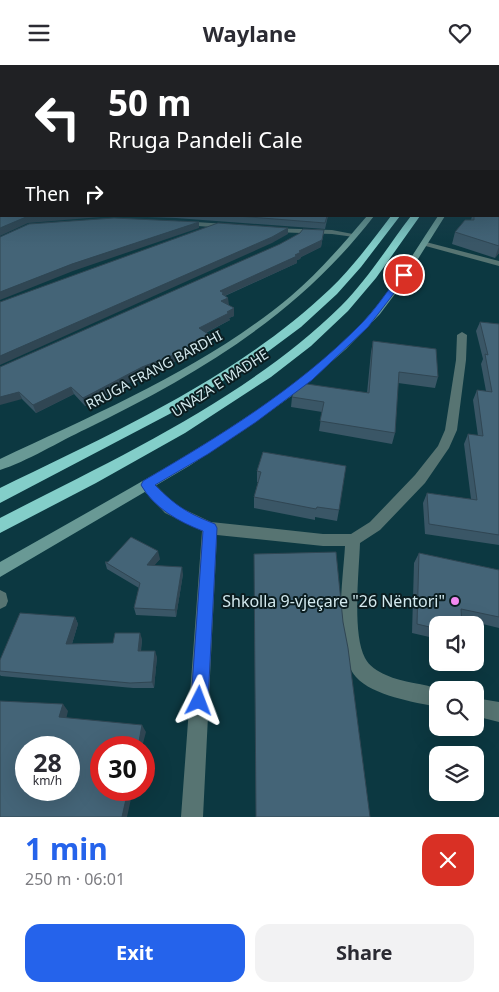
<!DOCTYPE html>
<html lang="en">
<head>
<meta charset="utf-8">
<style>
	:root { --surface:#fff; --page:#f2f2f3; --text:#2b2b33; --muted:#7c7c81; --accent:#2563eb }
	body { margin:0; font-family:"Noto Sans",sans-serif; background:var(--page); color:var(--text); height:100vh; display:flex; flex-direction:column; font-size:19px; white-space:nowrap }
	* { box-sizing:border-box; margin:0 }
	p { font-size:16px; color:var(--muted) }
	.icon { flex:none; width:28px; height:28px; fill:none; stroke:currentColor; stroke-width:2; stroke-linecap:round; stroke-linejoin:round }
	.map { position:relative; height:752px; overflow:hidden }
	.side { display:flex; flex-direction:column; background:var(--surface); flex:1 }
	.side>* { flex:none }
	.guide { position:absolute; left:0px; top:0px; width:500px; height:152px; box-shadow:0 5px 20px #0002; background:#202124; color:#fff; overflow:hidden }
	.buttons { position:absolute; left:429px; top:551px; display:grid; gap:10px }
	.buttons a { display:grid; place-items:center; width:55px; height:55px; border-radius:10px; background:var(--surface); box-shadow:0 5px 20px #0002; font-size:25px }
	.speed { position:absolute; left:15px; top:671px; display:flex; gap:10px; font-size:25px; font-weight:700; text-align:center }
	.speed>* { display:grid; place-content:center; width:65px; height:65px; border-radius:50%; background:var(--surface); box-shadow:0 5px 20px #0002; line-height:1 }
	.speed small { font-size:12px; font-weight:400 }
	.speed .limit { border:8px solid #d22; background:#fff; color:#111 }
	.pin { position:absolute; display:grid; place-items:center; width:42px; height:42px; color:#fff; margin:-21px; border:2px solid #fff; border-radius:50%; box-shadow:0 1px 5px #0007 }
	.me { position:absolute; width:55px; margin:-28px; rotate:3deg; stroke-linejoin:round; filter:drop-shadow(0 0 4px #0008) }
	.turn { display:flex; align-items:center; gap:18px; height:105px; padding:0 25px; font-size:22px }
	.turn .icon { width:65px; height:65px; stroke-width:2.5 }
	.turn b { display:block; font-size:35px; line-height:42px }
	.then { display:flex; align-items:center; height:48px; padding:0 25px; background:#0003; gap:10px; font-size:19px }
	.round { display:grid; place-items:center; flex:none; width:52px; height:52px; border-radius:15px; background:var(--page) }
	.summary { display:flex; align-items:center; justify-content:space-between; height:85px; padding:0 25px }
	h1 { font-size:30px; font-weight:700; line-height:38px; color:var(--accent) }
	.cta { display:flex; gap:10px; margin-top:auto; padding:10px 25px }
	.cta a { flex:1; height:58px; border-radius:15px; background:var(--accent); color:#fff; font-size:20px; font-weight:700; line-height:58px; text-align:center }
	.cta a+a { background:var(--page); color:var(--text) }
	header { display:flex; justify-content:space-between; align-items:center; height:65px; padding:0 25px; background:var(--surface); font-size:22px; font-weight:700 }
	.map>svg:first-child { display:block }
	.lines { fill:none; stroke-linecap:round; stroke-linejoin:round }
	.street { fill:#577472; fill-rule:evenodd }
	.secondary { fill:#699995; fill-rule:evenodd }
	.highway { fill:#83cec9; fill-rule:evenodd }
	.wall { fill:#3a5666 }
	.shaded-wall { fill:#304653 }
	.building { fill:#446477; stroke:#304653; fill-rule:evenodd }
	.route { fill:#2563eb; stroke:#184099 }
	.poi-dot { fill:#f38af2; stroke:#0b1d20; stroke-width:2 }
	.labels { text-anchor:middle; stroke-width:4; stroke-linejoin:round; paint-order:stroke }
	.street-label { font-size:14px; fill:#d3e9ee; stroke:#0b1d20 }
	.near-poi-label { font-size:16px; fill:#d3e9ee; stroke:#0b1d20; text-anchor:end }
</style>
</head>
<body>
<header><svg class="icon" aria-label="menu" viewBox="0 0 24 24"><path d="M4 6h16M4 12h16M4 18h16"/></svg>Waylane<svg class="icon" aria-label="heart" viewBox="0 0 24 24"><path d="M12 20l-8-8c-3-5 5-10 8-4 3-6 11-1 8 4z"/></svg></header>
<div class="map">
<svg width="499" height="752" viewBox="0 0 499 752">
	<rect width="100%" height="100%" fill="#0c3841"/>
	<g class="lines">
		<path class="street" d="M180,156L227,159L231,161L227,163L183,160H180Z
			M269,163L332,165L358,170L354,172L332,169L272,167H269Z
			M422,176L499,196V201L422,180Z
			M462,267L467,270L466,295L457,365L449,383L425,418L380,465L360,478C359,507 352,569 365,593C369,601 377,606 386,610C403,618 424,618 441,625H438V642C414,637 373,631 356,612C332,583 343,516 345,481H323L217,470L203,752H181L202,466L165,448L142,424L140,420L142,416L147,415L152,416L175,440L211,457L323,469H351L370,457L415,410L438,381L445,365L456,295L457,270Z
			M0,525L6,528L8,536L6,541L0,544Z
			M475,633L499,637V657L475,651Z"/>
		<path class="secondary" d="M367,151H374C297,251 198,309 86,364C60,376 26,397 0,405V394C100,347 205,303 291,231C319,207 343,179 367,151Z
			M438,151H445L401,221L380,249L346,284L297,327L244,365L189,401L0,512V497C56,465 112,434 167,402C237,360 308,316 364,256C393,224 414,187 438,151Z"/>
		<path class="highway" d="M391,151H400L361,202L337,229L301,262L262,291L179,344L0,438V423C115,367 236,313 330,224C353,202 372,176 391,151Z
			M411,151H420L376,213L348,246L311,281L271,312L185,368L96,418L0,468V453C118,392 245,335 341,241C368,214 388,181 411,151Z"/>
	</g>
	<path class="wall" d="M499,145V188L495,193L452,179L455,167L471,155L472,151H499Z
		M119,151H328L325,164L176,153Z
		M324,165L321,182L301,192L300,194L297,195V198L225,231L228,240L234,243V251L229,253L230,255L206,268L211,271L212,278L162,303L161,302L144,310L85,341L74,329L36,348L22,334L0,302Z
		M480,257L499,259V480L425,469L423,438L427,428L471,434L464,379L468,369L478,371L473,335L477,325L486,326L481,299L483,294L476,266Z
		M373,276L438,312L435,323L398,318L395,368L392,379L319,366L322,347L291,342L292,332L367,328L371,287Z
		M263,387L339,445L337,456L315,452V455L254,443V432L258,417H257V406Z
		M419,488L499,505V563L462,554L438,560V574L412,568L414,498Z
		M160,494L154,500L183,509L176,552L136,550L134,543L139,523L107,504L105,497Z
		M75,552L78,559L72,579L113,578L142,574L141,586L157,592L154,623H133L1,611L0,610V595Z"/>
	<path class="shaded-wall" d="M33,151H113L28,158L0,171V163L26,152Z
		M199,157V163L73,206L0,235V227L72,199Z
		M288,163V169L272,178L0,300V291Z
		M324,165L321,182L301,192L300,194L297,195V198L224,231L228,233L229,240L222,244L220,226L295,190Z
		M499,181V188L495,193Z
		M234,243V251L229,253L230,255L199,271V263Z
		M211,271L212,278L162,303L161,296Z
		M160,295L161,302L144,310L85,341L83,333L142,302Z
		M71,322L74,329L36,348L33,340Z
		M19,327L22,334L0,340V332Z
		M158,486L160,494L149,507L147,500Z
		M182,502L183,509L176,552L175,545Z
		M75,552L78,559L70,585L66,579Z
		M140,568L142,574L140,592L138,586Z
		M155,586L157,592L154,623L152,617Z
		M63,639L68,646L65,659L59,652Z
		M142,660L146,667L142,682H138Z
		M128,725H133L127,752H122Z"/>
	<path class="building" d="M0,77H1V151H33L26,152L0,163Z
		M499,145V181L455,167L465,155H474V151H499Z
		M237,151H327L325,158Z
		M114,153L199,157L72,199L0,227V172L29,159Z
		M218,158L288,163L272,172L0,291V237Z
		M303,164L324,165L322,175L299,186L301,187L295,190L297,191L220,226L224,228L222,229L228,233L221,236L234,243L227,247L229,248L199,263L211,271L161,296L160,295L142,302L83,333L71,322L33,340L19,327L0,332V302L280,179L300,168Z
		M480,257L499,259V470L429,459L427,428L477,435L468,369L483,371L477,325L492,327L485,289L488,290Z
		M373,276L436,284L438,312L399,307L395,368L320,356L324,337L292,332L294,322L300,318L369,328Z
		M263,387L346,401L339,445L317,442L316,444L254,432L261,407L257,406Z
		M131,472L158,486L147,500L182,502L175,545L134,543L140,518L105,497H108Z
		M336,487L343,557L348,583L370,752H256L254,489Z
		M419,488L499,505V552L461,544L462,560H438V564L417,559Z
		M20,548L75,552L66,579L113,578L115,568H140L138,586H155L152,617L130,618L0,606V595Z
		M0,636L63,639L59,652L142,660L138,682H101V725H128L122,752H0ZM26,682H69V725H26Z"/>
	<linearGradient id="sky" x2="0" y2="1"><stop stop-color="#071f24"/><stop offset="0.42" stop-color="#2e5365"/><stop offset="1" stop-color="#2e5365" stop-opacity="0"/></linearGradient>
	<rect width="499" height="183" fill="url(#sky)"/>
	<path class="route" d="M401,208L408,210L368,262L312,315L256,357L208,389L155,420C176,441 187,448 215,459L217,463L208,636L205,642L199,645L193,642L191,636L203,466C179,457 154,443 141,420L143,416C220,371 297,324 361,259C376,244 388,225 401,208Z"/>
	<circle class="poi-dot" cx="455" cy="536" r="5"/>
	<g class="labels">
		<g class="street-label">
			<text transform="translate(154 305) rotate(-28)" y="5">RRUGA FRANG BARDHI</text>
			<text transform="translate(220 318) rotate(-33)" y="5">UNAZA E MADHE</text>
		</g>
		<g class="near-poi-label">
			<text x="445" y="542">Shkolla 9-vjeçare "26 Nëntori"</text>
		</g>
	</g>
</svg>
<div class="buttons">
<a><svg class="icon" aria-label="sound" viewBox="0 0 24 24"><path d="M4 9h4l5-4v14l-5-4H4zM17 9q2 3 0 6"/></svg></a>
<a><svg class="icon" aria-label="search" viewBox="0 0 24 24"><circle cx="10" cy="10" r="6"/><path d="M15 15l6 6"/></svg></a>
<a><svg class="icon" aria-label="layers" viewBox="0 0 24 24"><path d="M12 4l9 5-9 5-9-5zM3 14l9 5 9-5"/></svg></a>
</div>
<div class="speed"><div>28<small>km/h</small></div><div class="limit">30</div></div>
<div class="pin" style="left:404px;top:210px;background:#d93025"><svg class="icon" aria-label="arrive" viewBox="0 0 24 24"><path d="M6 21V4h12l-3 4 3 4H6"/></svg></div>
<svg class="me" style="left:199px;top:636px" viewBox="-20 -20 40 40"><path d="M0-17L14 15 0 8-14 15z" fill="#2563eb" stroke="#fff" stroke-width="4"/></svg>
<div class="guide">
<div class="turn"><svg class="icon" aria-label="left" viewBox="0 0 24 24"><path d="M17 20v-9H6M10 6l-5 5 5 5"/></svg><div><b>50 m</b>Rruga Pandeli Cale</div></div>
<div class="then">Then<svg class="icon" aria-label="right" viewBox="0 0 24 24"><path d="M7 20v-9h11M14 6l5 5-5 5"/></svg></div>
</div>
</div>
<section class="side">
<div class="summary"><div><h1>1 min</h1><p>250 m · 06:01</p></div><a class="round" style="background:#d93025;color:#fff"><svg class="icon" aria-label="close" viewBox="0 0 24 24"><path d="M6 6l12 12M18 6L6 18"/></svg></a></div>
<div class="cta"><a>Exit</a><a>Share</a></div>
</section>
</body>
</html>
